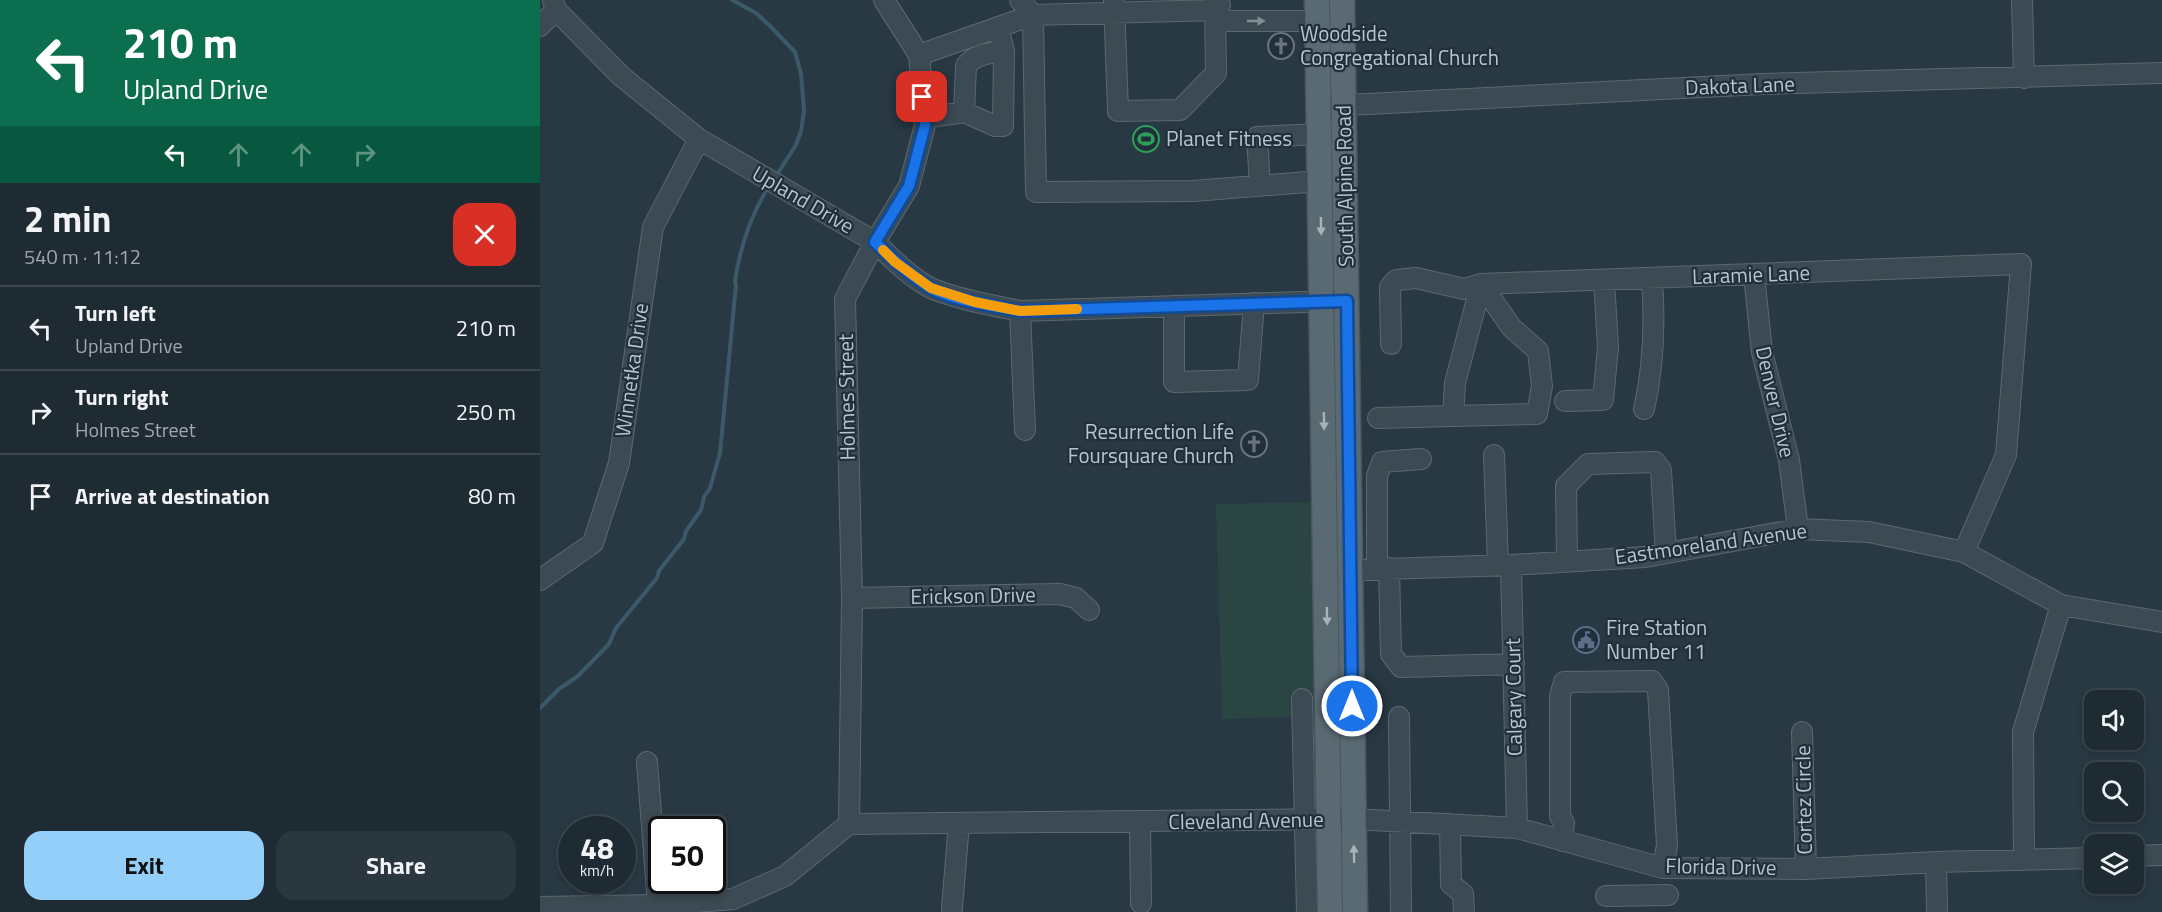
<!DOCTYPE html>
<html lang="en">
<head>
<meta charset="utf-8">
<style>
	:root { --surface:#1e2b33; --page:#2b373f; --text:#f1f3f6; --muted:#a1a7ac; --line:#3c474e; --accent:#93cff8 }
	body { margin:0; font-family:"Titillium Web",sans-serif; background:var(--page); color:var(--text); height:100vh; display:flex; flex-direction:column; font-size:22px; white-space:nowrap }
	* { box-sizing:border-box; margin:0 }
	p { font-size:20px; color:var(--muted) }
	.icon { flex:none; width:33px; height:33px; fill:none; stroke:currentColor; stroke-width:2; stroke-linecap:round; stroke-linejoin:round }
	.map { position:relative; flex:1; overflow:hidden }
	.details { display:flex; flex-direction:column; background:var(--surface); width:540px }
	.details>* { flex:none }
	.hud { background:#0b6e4f; color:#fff; overflow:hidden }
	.tools { position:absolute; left:1544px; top:690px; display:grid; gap:12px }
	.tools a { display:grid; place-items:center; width:60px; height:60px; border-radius:12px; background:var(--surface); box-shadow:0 3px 9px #0003,0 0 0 2px var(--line); font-size:30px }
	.speed { position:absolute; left:18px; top:816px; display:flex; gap:12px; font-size:30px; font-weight:700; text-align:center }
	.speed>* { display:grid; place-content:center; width:78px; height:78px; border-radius:50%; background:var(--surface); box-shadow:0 3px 9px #0003,0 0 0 2px var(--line); line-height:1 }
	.speed small { font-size:15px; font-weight:400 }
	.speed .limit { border:3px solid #111; border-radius:9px; background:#fff; color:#111 }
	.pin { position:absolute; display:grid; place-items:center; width:51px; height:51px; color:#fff; margin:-26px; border-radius:12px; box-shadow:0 3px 9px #0006 }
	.me { position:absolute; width:66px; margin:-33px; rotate:0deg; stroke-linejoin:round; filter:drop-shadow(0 0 4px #0008) }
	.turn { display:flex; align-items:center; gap:21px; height:126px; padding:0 24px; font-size:27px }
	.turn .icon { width:78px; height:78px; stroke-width:2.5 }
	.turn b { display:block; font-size:42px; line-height:51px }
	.lanes { display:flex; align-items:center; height:57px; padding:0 24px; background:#0003; justify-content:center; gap:30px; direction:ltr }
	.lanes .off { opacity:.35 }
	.round { display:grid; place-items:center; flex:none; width:63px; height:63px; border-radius:18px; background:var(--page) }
	.summary { display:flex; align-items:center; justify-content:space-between; height:102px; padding:0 24px }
	h1 { font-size:36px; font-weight:700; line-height:45px }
	.primary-button { display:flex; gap:12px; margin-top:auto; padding:12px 24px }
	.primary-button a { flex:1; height:69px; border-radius:18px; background:var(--accent); color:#111; font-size:24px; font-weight:700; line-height:69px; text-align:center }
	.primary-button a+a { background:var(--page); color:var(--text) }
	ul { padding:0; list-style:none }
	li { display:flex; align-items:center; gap:18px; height:84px; padding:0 24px; border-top:2px solid var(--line) }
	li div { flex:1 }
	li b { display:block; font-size:22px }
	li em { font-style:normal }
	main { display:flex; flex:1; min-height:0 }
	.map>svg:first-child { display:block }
	.green { fill:#2a4542 }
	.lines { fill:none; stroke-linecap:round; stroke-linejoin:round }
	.stream { stroke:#3c596a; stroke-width:4 }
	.minor-casing { stroke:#5a6871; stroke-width:22 }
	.major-casing { stroke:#495660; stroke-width:27 }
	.minor { stroke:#3c4a53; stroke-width:20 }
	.major { stroke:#5a6a73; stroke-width:24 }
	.oneway { fill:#818e96 }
	.oneway2 { fill:#a6b3bb }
	.route-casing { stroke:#114b97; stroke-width:15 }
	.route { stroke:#1a73e8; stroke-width:10 }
	.slow { stroke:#f59e0b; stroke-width:10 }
	.labels { text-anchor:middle; stroke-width:4.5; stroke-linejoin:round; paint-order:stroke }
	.poi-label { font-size:21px; fill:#b9c5cd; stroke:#202f39; text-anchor:start }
	.street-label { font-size:21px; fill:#b9c5cd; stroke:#202f39 }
</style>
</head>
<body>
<main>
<section class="details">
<div class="hud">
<div class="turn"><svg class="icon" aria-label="left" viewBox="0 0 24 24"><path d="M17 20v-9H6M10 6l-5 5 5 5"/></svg><div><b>210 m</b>Upland Drive</div></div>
<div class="lanes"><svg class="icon" aria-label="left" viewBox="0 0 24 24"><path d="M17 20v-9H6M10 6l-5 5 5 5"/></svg><svg class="icon off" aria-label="ahead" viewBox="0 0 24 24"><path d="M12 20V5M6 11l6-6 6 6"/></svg><svg class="icon off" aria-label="ahead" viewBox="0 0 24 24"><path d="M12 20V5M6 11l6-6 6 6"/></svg><svg class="icon off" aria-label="right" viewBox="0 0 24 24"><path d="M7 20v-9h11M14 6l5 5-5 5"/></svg></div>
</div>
<div class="summary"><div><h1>2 min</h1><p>540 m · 11:12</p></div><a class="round" style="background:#d93025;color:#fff"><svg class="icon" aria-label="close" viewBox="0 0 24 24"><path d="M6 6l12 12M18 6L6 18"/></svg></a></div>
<ul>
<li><svg class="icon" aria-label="left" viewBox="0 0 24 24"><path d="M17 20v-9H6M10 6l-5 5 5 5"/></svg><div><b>Turn left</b><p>Upland Drive</p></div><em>210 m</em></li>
<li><svg class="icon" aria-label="right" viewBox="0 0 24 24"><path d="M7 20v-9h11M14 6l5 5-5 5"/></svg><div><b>Turn right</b><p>Holmes Street</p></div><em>250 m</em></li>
<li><svg class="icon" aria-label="arrive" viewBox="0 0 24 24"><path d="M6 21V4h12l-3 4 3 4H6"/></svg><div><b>Arrive at destination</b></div><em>80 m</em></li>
</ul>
<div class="primary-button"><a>Exit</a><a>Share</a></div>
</section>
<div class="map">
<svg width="1622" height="912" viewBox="0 0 1622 912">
	<rect width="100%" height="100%" fill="#283944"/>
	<path class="green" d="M773,502L778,700L753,701V717L682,719L676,504Z"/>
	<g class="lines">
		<path class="stream" d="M192,0L216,13L230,26L255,52L261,73L264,111L261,131L256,145L236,176
			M0,708L19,689L38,676L69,644L76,628L117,578L119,571L144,539L146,531L161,510L164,497L170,488L180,453L196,285L195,281C200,248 209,219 226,191"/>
		<defs>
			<path id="minor" d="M13,0L16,10L81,76L159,139L335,242C350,257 373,280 393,289C421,300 451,305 480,311L796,301
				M480,0L493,15L496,192L653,191L780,181
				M1482,0L1484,78
				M574,1L578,111L640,110L676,73L675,0
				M680,5L675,10L685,21H778
				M0,26L16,10
				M379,55L493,15L675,10
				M788,106L1222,84L1622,73
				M424,112L426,66C434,54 451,53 464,51
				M384,118L424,112L455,126H463L464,51L458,27
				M720,185L717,137L779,134
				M1214,275L1222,352L1249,460L1258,529
				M634,306V382L708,380L714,303
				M480,311L485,430
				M851,344L850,287L856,280L876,278L924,289L941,284L1481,264L1466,455L1424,552
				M1025,401L1063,400L1068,347L1064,280
				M1104,409C1114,366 1115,322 1112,278
				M913,416L997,414L1002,386L998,351L972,328L941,284
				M838,418L913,416L915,383L941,284
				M954,455L958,565
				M1027,561L1026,486L1048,464L1115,462L1121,470L1126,553
				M971,565L977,828
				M849,568L851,654L861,667L974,664
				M837,569V476L842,462L881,459
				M811,570L971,565L1105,557L1258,529L1329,532L1424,552L1521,605L1622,622
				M0,580L53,543L79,463L113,227L159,139
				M312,598L520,594L536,598L549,610
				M762,699L767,912
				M859,717L861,912
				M1262,732L1266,869
				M107,762L118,905
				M600,823L601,903
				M309,824L312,598L305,299L335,242L369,186L385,125L379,55L344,0
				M910,824L911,884L923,894L924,912
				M1022,841L1024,823L1020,816V696L1024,682L1112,681L1118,690L1127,845L1123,868
				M1593,856L1622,855
				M1484,860L1483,732L1521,605
				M1396,862L1397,912
				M1066,896L1128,895
				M0,907L118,905L193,899L245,876L309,824L813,819L977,828L1123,868L1266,869L1396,862L1554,858
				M412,908L419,823"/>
			<path id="major" d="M777,0L790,912
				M802,0L815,912"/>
		</defs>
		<use href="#minor" class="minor-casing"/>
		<use href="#major" class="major-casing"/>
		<use href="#minor" class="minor"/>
		<use href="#major" class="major"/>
	</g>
	<defs><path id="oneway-solid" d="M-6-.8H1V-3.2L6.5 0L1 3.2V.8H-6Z" transform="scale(1.5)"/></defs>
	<use class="oneway" href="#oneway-solid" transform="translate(716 21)"/>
	<g class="oneway2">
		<use href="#oneway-solid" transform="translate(781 226) rotate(89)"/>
		<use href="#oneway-solid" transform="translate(784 421) rotate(89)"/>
		<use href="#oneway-solid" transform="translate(787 616) rotate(89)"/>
		<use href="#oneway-solid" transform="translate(814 854) rotate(-91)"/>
	</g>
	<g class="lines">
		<defs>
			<path id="route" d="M382,97L385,125L369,186L335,242C351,258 369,274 389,287C410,300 455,306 480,311L807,301L812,706"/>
		</defs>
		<use href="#route" class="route-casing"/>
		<use href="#route" class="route"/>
		<path class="slow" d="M343,250L355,262L391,288L435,302L480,311L537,309"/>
	</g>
	<defs>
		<symbol id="church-ring" viewBox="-11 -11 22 22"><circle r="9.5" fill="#202f39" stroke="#6b7280" stroke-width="1.5"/><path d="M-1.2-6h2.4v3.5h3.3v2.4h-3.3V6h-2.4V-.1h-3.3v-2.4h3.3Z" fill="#6b7280"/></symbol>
		<symbol id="stadium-ring" viewBox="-11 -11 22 22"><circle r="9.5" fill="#202f39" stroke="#2e9e5b" stroke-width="1.5"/><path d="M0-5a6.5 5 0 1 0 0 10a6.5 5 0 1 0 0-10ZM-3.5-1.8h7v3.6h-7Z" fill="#2e9e5b"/></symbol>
		<symbol id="civic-ring" viewBox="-11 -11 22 22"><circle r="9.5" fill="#202f39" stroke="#5c6f8a" stroke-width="1.5"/><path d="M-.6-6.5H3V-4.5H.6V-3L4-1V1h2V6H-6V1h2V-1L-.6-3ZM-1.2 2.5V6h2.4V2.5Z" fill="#5c6f8a"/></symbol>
	</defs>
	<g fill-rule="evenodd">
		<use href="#church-ring" x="726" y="31" width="30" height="30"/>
		<use href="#stadium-ring" x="591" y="124" width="30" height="30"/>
		<use href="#church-ring" x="699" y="429" width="30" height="30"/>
		<use href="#civic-ring" x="1031" y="625" width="30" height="30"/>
	</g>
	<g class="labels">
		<g class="poi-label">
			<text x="760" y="41">Woodside<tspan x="760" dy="24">Congregational Church</tspan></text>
			<text x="626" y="146">Planet Fitness</text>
			<text x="694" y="439" text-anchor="end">Resurrection Life<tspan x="694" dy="24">Foursquare Church</tspan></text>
			<text x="1066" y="635">Fire Station<tspan x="1066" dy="24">Number 11</tspan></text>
		</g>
		<g class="street-label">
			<text transform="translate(1200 86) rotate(-2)" y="7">Dakota Lane</text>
			<text transform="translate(805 186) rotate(-91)" y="7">South Alpine Road</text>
			<text transform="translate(263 200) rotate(30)" y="7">Upland Drive</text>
			<text transform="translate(1211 275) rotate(-2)" y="7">Laramie Lane</text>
			<text transform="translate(92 370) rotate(-82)" y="7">Winnetka Drive</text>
			<text transform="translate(307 397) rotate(-91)" y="7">Holmes Street</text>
			<text transform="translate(1235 402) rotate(77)" y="7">Denver Drive</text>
			<text transform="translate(1171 544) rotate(-8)" y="7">Eastmoreland Avenue</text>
			<text transform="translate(433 596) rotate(-1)" y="7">Erickson Drive</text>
			<text transform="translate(974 697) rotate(-91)" y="7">Calgary Court</text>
			<text transform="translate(1264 800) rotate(-91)" y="7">Cortez Circle</text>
			<text transform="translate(706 821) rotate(-1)" y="7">Cleveland Avenue</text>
			<text transform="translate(1181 867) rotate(1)" y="7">Florida Drive</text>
		</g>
	</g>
</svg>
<div class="tools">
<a><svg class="icon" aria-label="sound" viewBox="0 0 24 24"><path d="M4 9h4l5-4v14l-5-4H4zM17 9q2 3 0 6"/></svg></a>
<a><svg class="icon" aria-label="search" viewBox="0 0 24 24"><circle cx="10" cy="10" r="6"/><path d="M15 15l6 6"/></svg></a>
<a><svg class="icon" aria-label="layers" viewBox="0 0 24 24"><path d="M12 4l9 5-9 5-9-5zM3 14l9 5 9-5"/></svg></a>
</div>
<div class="speed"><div>48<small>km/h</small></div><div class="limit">50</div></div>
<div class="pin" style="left:382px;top:97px;background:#d93025"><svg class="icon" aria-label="arrive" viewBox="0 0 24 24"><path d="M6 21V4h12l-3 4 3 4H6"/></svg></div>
<svg class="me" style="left:812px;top:706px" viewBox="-20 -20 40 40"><circle r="17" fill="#1a73e8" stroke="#fff" stroke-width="3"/><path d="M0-11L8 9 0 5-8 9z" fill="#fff"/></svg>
</div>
</main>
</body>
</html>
